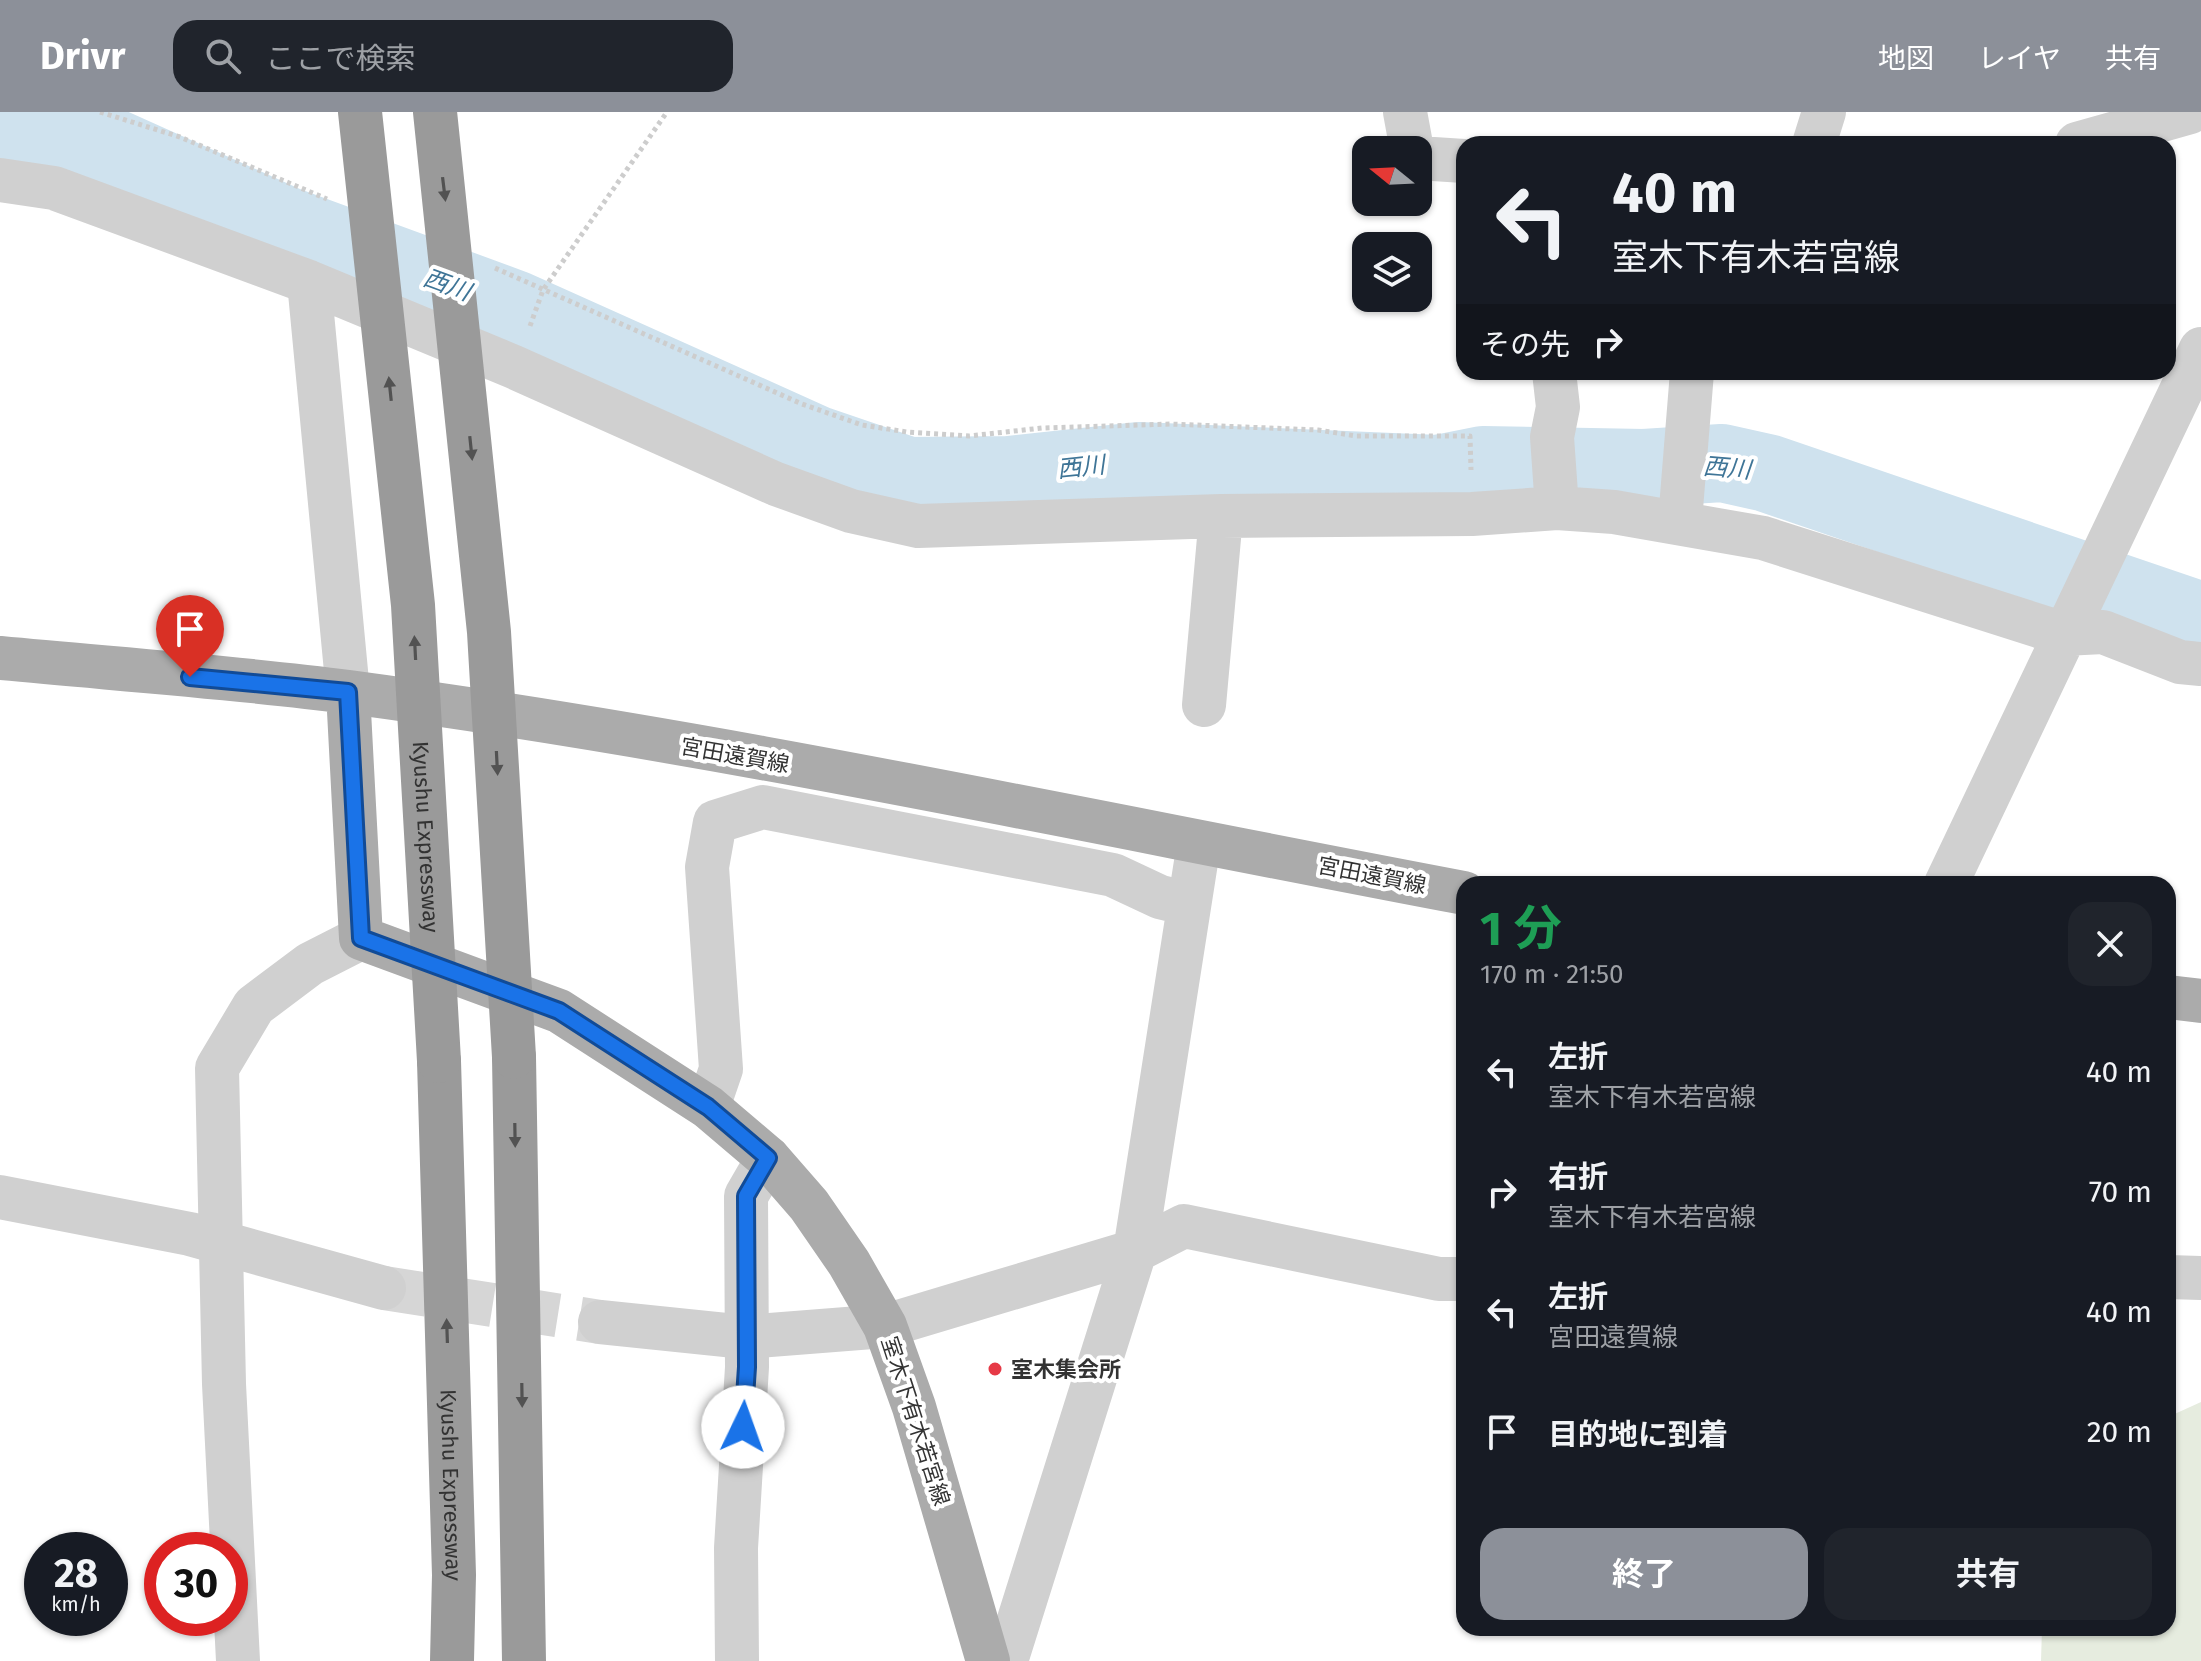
<!DOCTYPE html>
<html lang="ja">
<head>
<meta charset="utf-8">
<style>
	:root { --surface:#171b24; --page:#20242c; --text:#f1f3f6; --muted:#9ea1a6; --accent:#8c9099 }
	body { margin:0; font-family:"Fira Sans","Noto Sans JP",sans-serif; background:var(--page); color:var(--text); height:100vh; display:flex; flex-direction:column; font-size:30px; white-space:nowrap }
	* { box-sizing:border-box; margin:0 }
	p { font-size:26px; color:var(--muted) }
	.icon { flex:none; width:44px; height:44px; fill:none; stroke:currentColor; stroke-width:2; stroke-linecap:round; stroke-linejoin:round }
	.map { position:relative; flex:1; overflow:hidden }
	.sheet { position:absolute; left:1456px; top:764px; width:720px; height:760px; display:flex; flex-direction:column; background:var(--surface); border-radius:24px; box-shadow:0 2px 6px #0004 }
	.sheet>* { flex:none }
	.hud { position:absolute; left:1456px; top:24px; width:720px; height:244px; border-radius:24px; box-shadow:0 2px 6px #0004; background:#171b24; color:var(--text); overflow:hidden }
	.needle { width:52px; rotate:288deg }
	.controls { position:absolute; left:1352px; top:24px; display:grid; gap:16px }
	.controls a { display:grid; place-items:center; width:80px; height:80px; border-radius:16px; background:var(--surface); box-shadow:0 2px 6px #0004; font-size:40px }
	.speed { position:absolute; left:24px; top:1420px; display:flex; gap:16px; font-size:40px; font-weight:700; text-align:center }
	.speed>* { display:grid; place-content:center; width:104px; height:104px; border-radius:50%; background:var(--surface); box-shadow:0 2px 6px #0004; line-height:1 }
	.speed small { font-size:20px; font-weight:400 }
	.speed .limit { border:12px solid #d22; background:#fff; color:#111 }
	.pin { position:absolute; display:grid; place-items:center; width:68px; height:68px; color:#fff; margin:-82px -34px; border-radius:50% 50% 50% 0; rotate:-45deg; box-shadow:0 0 8px #0007 }
	.pin .icon { rotate:45deg }
	.me { position:absolute; width:88px; margin:-44px; rotate:3deg; stroke-linejoin:round; filter:drop-shadow(0 0 6px #0008) }
	.turn { display:flex; align-items:center; gap:28px; height:168px; padding:0 24px; font-size:36px }
	.turn .icon { width:104px; height:104px; stroke-width:2.5 }
	.turn b { display:block; font-size:56px; line-height:68px }
	.then { display:flex; align-items:center; height:76px; padding:0 24px; background:#0003; gap:16px; font-size:30px }
	.round { display:grid; place-items:center; flex:none; width:84px; height:84px; border-radius:24px; background:var(--page) }
	.summary { display:flex; align-items:center; justify-content:space-between; height:136px; padding:0 24px }
	h1 { font-size:48px; font-weight:700; line-height:60px; color:#1e9e55 }
	.button { display:flex; gap:16px; margin-top:auto; padding:16px 24px }
	.button a { flex:1; height:92px; border-radius:24px; background:var(--accent); color:#fff; font-size:32px; font-weight:700; line-height:92px; text-align:center }
	.button a+a { background:var(--page); color:var(--text) }
	ul { padding:0; list-style:none }
	li { display:flex; align-items:center; gap:24px; height:120px; padding:0 24px }
	li div { flex:1 }
	li b { display:block; font-size:30px }
	li em { font-style:normal }
	header { display:flex; align-items:center; gap:48px; box-sizing:border-box; height:112px; padding:0 40px; background:var(--accent); color:#fff }
	header strong { font-size:38px }
	nav { display:flex; gap:44px; margin-inline-start:auto; font-size:28px }
	.search { width:560px; height:72px; background:var(--page); display:flex; align-items:center; gap:20px; box-sizing:border-box; padding:0 28px; border-radius:24px; color:var(--muted); font-size:30px }
	.map>svg:first-child { display:block }
	.green { fill:#e6ecdf }
	.lines { fill:none; stroke-linecap:round; stroke-linejoin:round }
	.river { stroke:#cfe2ee; stroke-width:78 }
	.minor-tunnel { stroke:#d6d6d6; stroke-width:44; stroke-dasharray:44 22; stroke-linecap:butt }
	.path { stroke:#cdcdcd; stroke-width:5; stroke-dasharray:4 4; stroke-linecap:butt }
	.minor { stroke:#d0d0d0; stroke-width:44 }
	.major { stroke:#ababab; stroke-width:44 }
	.highway { stroke:#9a9a9a; stroke-width:44 }
	.highway-bridge { stroke:#9a9a9a; stroke-width:44 }
	.oneway { fill:#525252 }
	.route-casing { stroke:#114b97; stroke-width:20 }
	.route { stroke:#1a73e8; stroke-width:14 }
	.poi-dot { fill:#e63946; stroke:#fff; stroke-width:3 }
	.labels { text-anchor:middle; stroke-width:8; stroke-linejoin:round; paint-order:stroke }
	.street-label { font-size:22px; fill:#333; stroke:#fff }
	.poi-label { font-size:22px; font-weight:bold; fill:#333; stroke:#fff; text-anchor:start }
	.water-label { font-size:24px; font-style:italic; fill:#3f7597; stroke:#fff }
</style>
</head>
<body>
<header>
<strong>Drivr</strong>
<div class="search"><svg class="icon" aria-label="search" viewBox="0 0 24 24"><circle cx="10" cy="10" r="6"/><path d="M15 15l6 6"/></svg>ここで検索</div>
<nav><a>地図</a><a>レイヤ</a><a>共有</a></nav>
</header>
<div class="map">
<svg width="2201" height="1549" viewBox="0 0 2201 1549">
	<rect width="100%" height="100%" fill="#fff"/>
	<path class="green" d="M2201,1290V1549H2041L2042,1516H2168V1305Z"/>
	<g class="lines">
		<path class="river" d="M0,24L107,33L285,113L514,197L817,333L908,364L1009,363L1139,349L1438,362L1483,353L1644,356L1722,351L1767,361L2201,509"/>
		<path class="minor-tunnel" d="M384,1176L600,1210"/>
		<path class="path" d="M100,0L180,25L327,87
			M495,156L802,292L862,313L907,320L969,324L1042,316L1170,312L1318,318L1356,324H1470L1471,358
			M530,214L543,178L667,0"/>
		<path class="minor" d="M1405,0L1412,38
			M1814,32L1824,0
			M2077,32L2190,0
			M1418,46L1464,49
			M0,68L54,76L309,170L514,255L776,372L851,399L918,414L1221,404L1472,402L1557,396L1614,400L1763,426L2064,522L2103,520L2180,550L2201,552
			M309,170L348,580
			M1554,260L1558,295L1552,325L1557,396
			M1680,409L1692,260
			M1204,593L1221,404
			M1946,772L2201,237
			M708,995L721,957L707,755L715,710L763,695L1113,763L1160,785L1189,792
			M0,1085L190,1122L384,1176
			M2168,1165L2201,1166
			M600,1210L745,1225L885,1214L1135,1139L1184,1114L1439,1167H1464
			M238,1549L224,1272L217,956L254,894L310,852L361,826
			M737,1549L736,1436L747,1255L746,1084L768,1046
			M1006,1549L1135,1139L1199,731"/>
		<path class="major" d="M0,546C116,557 233,565 349,580C723,630 1093,711 1464,781
			M348,580L361,826L559,899L708,995L768,1046L809,1093L849,1151L885,1214L914,1295L988,1549
			M2168,885L2201,889"/>
		<g class="highway">
			<path d="M514,945L524,1549"/>
			<path id="s1" d="M439,949L454,1463L452,1549"/>
		</g>
		<g class="highway-bridge">
			<path id="s2" d="M360,0L413,493L439,949"/>
			<path d="M435,0L489,520L514,945"/>
		</g>
	</g>
	<defs><path id="oneway-solid" d="M-6-.8H1V-3.2L6.5 0L1 3.2V.8H-6Z" transform="scale(2)"/></defs>
	<g class="oneway">
		<use href="#oneway-solid" transform="translate(444 77) rotate(83)"/>
		<use href="#oneway-solid" transform="translate(390 277) rotate(-96)"/>
		<use href="#oneway-solid" transform="translate(471 336) rotate(84)"/>
		<use href="#oneway-solid" transform="translate(415 536) rotate(-93)"/>
		<use href="#oneway-solid" transform="translate(497 651) rotate(87)"/>
		<use href="#oneway-solid" transform="translate(515 1023) rotate(89)"/>
		<use href="#oneway-solid" transform="translate(447 1219) rotate(-92)"/>
		<use href="#oneway-solid" transform="translate(522 1283) rotate(89)"/>
	</g>
	<g class="lines">
		<defs>
			<path id="route" d="M190,565L348,580L361,826L559,899L708,995L768,1046L746,1084L747,1255L743,1315"/>
		</defs>
		<use href="#route" class="route-casing"/>
		<use href="#route" class="route"/>
	</g>
	<circle class="poi-dot" cx="995" cy="1257" r="8"/>
	<g class="labels">
		<g class="street-label">
			<text transform="translate(735 643) rotate(10)" y="8">宮田遠賀線</text>
			<text dy="8" stroke="none"><textPath href="#s2" startOffset="728">Kyushu Expressway</textPath></text>
			<text transform="translate(1372 763) rotate(11)" y="8">宮田遠賀線</text>
			<text transform="translate(916 1309) rotate(72)" y="8">室木下有木若宮線</text>
			<text dy="8" stroke="none"><textPath href="#s1" startOffset="424">Kyushu Expressway</textPath></text>
		</g>
		<g class="poi-label">
			<text x="1011" y="1265">室木集会所</text>
		</g>
		<g class="water-label">
			<text transform="translate(447 173) rotate(20)" y="8">西川</text>
			<text transform="translate(1081 355) rotate(-6)" y="8">西川</text>
			<text transform="translate(1727 356) rotate(5)" y="8">西川</text>
		</g>
	</g>
</svg>
<div class="controls">
<a><svg class="needle" viewBox="-14 -14 28 28"><path d="M0-13l5 13h-10z" fill="#e53935"/><path d="M0 13l5-13h-10z" fill="#9ea1a6"/></svg></a>
<a><svg class="icon" aria-label="layers" viewBox="0 0 24 24"><path d="M12 4l9 5-9 5-9-5zM3 14l9 5 9-5"/></svg></a>
</div>
<div class="speed"><div>28<small>km/h</small></div><div class="limit">30</div></div>
<div class="pin" style="left:190px;top:565px;background:#d93025"><svg class="icon" aria-label="arrive" viewBox="0 0 24 24"><path d="M6 21V4h12l-3 4 3 4H6"/></svg></div>
<svg class="me" style="left:743px;top:1315px" viewBox="-20 -20 40 40"><circle r="19" fill="#fff"/><path d="M0-13L10 11 0 6-10 11z" fill="#1a73e8"/></svg>
<div class="hud">
<div class="turn"><svg class="icon" aria-label="left" viewBox="0 0 24 24"><path d="M17 20v-9H6M10 6l-5 5 5 5"/></svg><div><b>40 m</b>室木下有木若宮線</div></div>
<div class="then">その先<svg class="icon" aria-label="right" viewBox="0 0 24 24"><path d="M7 20v-9h11M14 6l5 5-5 5"/></svg></div>
</div>
<section class="sheet">
<div class="summary"><div><h1>1 分</h1><p>170 m · 21:50</p></div><a class="round"><svg class="icon" aria-label="close" viewBox="0 0 24 24"><path d="M6 6l12 12M18 6L6 18"/></svg></a></div>
<ul>
<li><svg class="icon" aria-label="left" viewBox="0 0 24 24"><path d="M17 20v-9H6M10 6l-5 5 5 5"/></svg><div><b>左折</b><p>室木下有木若宮線</p></div><em>40 m</em></li>
<li><svg class="icon" aria-label="right" viewBox="0 0 24 24"><path d="M7 20v-9h11M14 6l5 5-5 5"/></svg><div><b>右折</b><p>室木下有木若宮線</p></div><em>70 m</em></li>
<li><svg class="icon" aria-label="left" viewBox="0 0 24 24"><path d="M17 20v-9H6M10 6l-5 5 5 5"/></svg><div><b>左折</b><p>宮田遠賀線</p></div><em>40 m</em></li>
<li><svg class="icon" aria-label="arrive" viewBox="0 0 24 24"><path d="M6 21V4h12l-3 4 3 4H6"/></svg><div><b>目的地に到着</b></div><em>20 m</em></li>
</ul>
<div class="button"><a>終了</a><a>共有</a></div>
</section>
</div>
</body>
</html>
